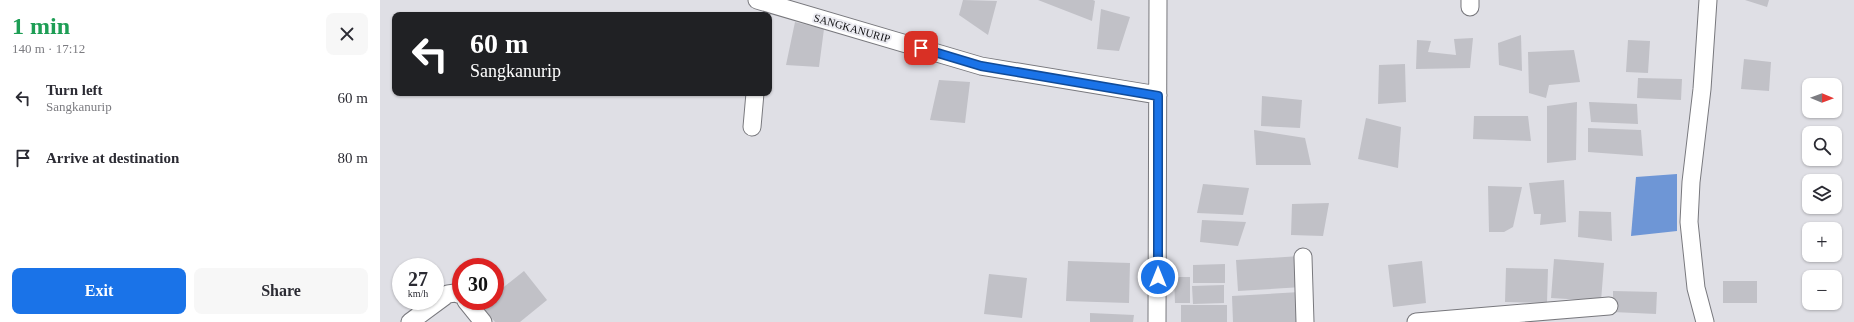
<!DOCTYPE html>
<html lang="en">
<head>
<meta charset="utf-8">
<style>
	:root { --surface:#fff; --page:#f7f7f7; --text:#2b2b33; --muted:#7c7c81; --accent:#1a73e8 }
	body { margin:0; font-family:Georgia,serif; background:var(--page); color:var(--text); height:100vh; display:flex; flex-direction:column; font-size:15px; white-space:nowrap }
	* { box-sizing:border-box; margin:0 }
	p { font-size:13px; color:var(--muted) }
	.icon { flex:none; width:22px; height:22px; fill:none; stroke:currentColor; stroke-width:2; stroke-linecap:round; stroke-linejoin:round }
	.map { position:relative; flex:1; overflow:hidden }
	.sheet { display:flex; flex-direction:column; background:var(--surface); width:380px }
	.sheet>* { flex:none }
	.hud { position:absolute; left:12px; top:12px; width:380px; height:84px; border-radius:8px; box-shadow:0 1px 3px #0004; background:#202124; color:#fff; overflow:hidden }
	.needle { width:26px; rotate:91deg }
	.fabs { position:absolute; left:1422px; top:78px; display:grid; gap:8px }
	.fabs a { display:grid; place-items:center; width:40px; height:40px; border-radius:8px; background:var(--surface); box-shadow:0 1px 3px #0004; font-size:20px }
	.speed { position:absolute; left:12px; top:258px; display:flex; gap:8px; font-size:20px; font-weight:700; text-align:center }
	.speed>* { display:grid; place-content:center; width:52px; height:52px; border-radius:50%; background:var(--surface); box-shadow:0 1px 3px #0004; line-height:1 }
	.speed small { font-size:10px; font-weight:400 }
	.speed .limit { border:6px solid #d22; background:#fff; color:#111 }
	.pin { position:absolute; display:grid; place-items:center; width:34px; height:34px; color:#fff; margin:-17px; border-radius:8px; box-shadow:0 2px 6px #0006 }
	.me { position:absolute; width:44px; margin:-22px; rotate:0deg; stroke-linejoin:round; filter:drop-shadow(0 0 3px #0008) }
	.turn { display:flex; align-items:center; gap:14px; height:84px; padding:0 12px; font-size:18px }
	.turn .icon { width:52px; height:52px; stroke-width:2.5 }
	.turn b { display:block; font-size:28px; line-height:34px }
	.round { display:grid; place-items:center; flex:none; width:42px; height:42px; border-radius:8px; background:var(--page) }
	.summary { display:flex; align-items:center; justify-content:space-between; height:68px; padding:0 12px }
	h1 { font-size:24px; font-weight:600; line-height:30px; color:#1e9e55 }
	.button { display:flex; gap:8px; margin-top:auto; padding:8px 12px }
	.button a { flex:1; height:46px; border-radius:8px; background:var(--accent); color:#fff; font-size:16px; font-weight:600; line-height:46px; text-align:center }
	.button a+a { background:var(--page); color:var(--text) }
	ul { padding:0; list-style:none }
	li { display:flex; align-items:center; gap:12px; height:60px; padding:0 12px }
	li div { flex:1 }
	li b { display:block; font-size:15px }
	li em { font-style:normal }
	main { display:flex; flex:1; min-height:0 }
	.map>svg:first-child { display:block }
	.water { fill:#6e96d6 }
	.building { fill:#c1c1c7 }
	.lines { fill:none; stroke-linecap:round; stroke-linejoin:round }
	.minor-casing { stroke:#78787d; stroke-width:19 }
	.minor { stroke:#fff; stroke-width:17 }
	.route-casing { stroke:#114b97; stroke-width:10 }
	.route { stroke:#1a73e8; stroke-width:7 }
	.labels { text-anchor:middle; stroke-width:4; stroke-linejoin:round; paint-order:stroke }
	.street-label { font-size:11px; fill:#0d0d0f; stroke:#ececf2 }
</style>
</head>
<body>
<main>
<section class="sheet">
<div class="summary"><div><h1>1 min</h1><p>140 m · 17:12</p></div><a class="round"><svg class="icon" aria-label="close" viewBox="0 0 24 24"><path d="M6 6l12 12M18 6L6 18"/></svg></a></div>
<ul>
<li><svg class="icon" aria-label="left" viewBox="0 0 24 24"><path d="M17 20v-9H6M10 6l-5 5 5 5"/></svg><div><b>Turn left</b><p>Sangkanurip</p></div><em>60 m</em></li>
<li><svg class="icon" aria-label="arrive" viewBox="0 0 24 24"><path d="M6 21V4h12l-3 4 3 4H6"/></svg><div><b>Arrive at destination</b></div><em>80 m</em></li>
</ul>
<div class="button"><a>Exit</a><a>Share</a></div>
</section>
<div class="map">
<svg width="1474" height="322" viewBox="0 0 1474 322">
	<rect width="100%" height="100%" fill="#dfdfe5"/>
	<path class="water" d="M1297,174V231L1251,236L1256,177Z"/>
	<path class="building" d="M583,0L617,1L608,35L579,15Z
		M658,0H713L715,1L712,21Z
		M1365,0H1389L1387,7Z
		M721,9L750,17L739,51L717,49Z
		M415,22L444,29L439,67L406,65Z
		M1141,35L1142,71L1119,65L1118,43Z
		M1093,38L1090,68L1036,69L1037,40L1051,41L1048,52L1076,55L1074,39Z
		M1248,40L1270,41L1268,73L1246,72Z
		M1194,50L1200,82L1169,85L1166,98L1149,93L1148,52Z
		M1364,59L1391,62L1389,91L1361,89Z
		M1025,64L1026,102L998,104L999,65Z
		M1258,78L1302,79L1301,100L1257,98Z
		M559,80L590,82L585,123L550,120Z
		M882,96L922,100L920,128L881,126Z
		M1197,102L1196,160L1167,163V106Z
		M1209,102L1257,104L1258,124L1211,122Z
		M1094,116H1148L1151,141L1093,139Z
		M986,118L1021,127L1018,168L978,159Z
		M1208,128L1261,130L1263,156L1208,152Z
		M874,130L925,138L931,165H876Z
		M1184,180L1186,222L1160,225L1161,214H1154L1149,183Z
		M823,184L869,188L863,215L817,213Z
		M1108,186L1142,187L1133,227L1124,232H1109Z
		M949,203L943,236L911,235L912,204Z
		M1199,211L1231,212L1232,241L1198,237Z
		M822,220L866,222L858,246L820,242Z
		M920,256L922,287L858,291L856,260Z
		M1174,259L1224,263L1221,301L1171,298Z
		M688,261L750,263L749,303L686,301Z
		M1042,261L1046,303L1013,307L1008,265Z
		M845,264V283H813V265Z
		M1126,268L1168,269L1167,303L1125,302Z
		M144,271L167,300L140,322H115L101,305L107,301H115V294Z
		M609,274L647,278L642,318L604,314Z
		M794,277H810V303H795Z
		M1343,281H1377V303H1343Z
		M844,285V303L813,304L812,286Z
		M1233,291L1277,292L1276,314L1233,312Z
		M920,292L921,322H853L852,296Z
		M801,305H847V322H801Z
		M710,313L754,315L753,322H710Z"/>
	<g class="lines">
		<defs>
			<path id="minor" d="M377,0L601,66L778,95
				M1090,0V7
				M372,127L375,93
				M923,257L925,322
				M86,301L103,322
				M30,322L68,294L75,293L81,295
				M777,322L778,0
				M1036,322L1229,306
				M1325,322L1316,288L1309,222L1311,182L1322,89L1328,0"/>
		</defs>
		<use href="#minor" class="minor-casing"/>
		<use href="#minor" class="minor"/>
	</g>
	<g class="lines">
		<defs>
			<path id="route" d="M541,48L601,66L778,96V277"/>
		</defs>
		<use href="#route" class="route-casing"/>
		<use href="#route" class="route"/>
	</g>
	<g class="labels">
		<g class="street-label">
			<text transform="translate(472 28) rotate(16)" y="4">SANGKANURIP</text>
		</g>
	</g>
</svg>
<div class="fabs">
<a><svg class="needle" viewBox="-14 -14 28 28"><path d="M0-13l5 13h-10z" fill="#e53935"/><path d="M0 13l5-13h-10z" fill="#7c7c81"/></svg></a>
<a><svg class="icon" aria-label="search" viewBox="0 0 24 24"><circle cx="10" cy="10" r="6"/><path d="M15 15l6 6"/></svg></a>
<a><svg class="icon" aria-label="layers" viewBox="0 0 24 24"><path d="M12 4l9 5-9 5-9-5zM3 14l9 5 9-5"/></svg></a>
<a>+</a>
<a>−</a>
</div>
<div class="speed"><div>27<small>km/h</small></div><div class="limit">30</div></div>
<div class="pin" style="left:541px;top:48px;background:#d93025"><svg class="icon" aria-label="arrive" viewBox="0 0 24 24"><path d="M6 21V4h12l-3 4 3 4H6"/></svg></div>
<svg class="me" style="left:778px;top:277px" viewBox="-20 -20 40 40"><circle r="17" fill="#1a73e8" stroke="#fff" stroke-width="3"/><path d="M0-11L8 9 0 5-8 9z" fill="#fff"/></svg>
<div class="hud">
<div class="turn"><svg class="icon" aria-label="left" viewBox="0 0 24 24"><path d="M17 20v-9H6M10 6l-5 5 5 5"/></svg><div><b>60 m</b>Sangkanurip</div></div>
</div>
</div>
</main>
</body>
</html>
